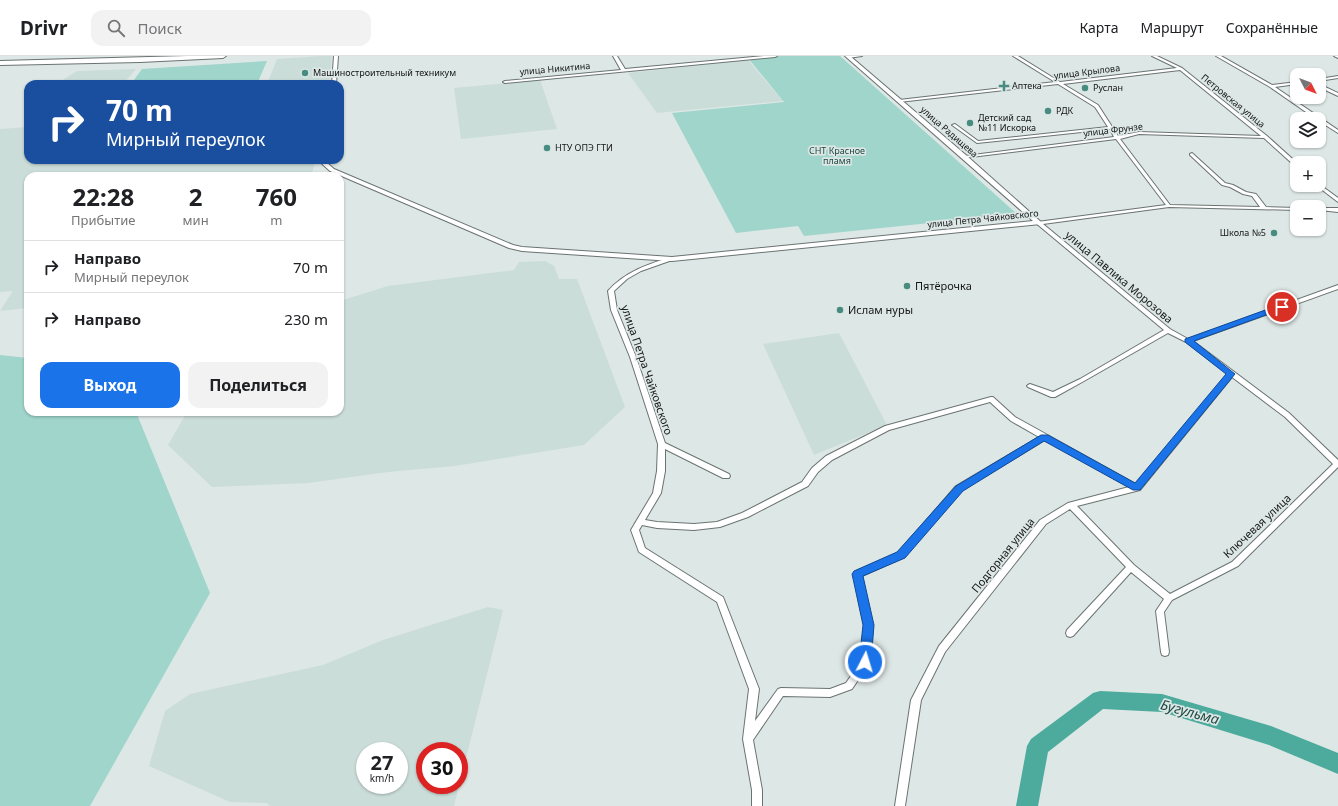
<!DOCTYPE html>
<html lang="ru">
<head>
<meta charset="utf-8">
<style>
	:root { --surface:#fff; --page:#f2f2f2; --text:#202124; --muted:#757577; --line:#e0e0e0; --accent:#1a73e8 }
	body { margin:0; font-family:"Noto Sans",sans-serif; background:var(--page); color:var(--text); height:100vh; display:flex; flex-direction:column; font-size:15px; white-space:nowrap }
	* { box-sizing:border-box; margin:0 }
	p { font-size:13px; color:var(--muted) }
	.icon { flex:none; width:22px; height:22px; fill:none; stroke:currentColor; stroke-width:2; stroke-linecap:round; stroke-linejoin:round }
	.map { position:relative; flex:1; overflow:hidden }
	.sheet { position:absolute; left:24px; top:116px; width:320px; height:244px; display:flex; flex-direction:column; background:var(--surface); border-radius:12px; box-shadow:0 1px 3px #0004 }
	.sheet>* { flex:none }
	.guide { position:absolute; left:24px; top:24px; width:320px; height:84px; border-radius:12px; box-shadow:0 1px 3px #0004; background:#1a4fa0; color:#fff; overflow:hidden }
	.needle { width:26px; rotate:132deg }
	.controls { position:absolute; left:1290px; top:12px; display:grid; gap:8px }
	.controls a { display:grid; place-items:center; width:36px; height:36px; border-radius:8px; background:var(--surface); box-shadow:0 1px 3px #0004; font-size:20px }
	.speed { position:absolute; left:356px; top:686px; display:flex; gap:8px; font-size:20px; font-weight:700; text-align:center }
	.speed>* { display:grid; place-content:center; width:52px; height:52px; border-radius:50%; background:var(--surface); box-shadow:0 1px 3px #0004; line-height:1 }
	.speed small { font-size:10px; font-weight:400 }
	.speed .limit { border:6px solid #d22; background:#fff; color:#111 }
	.pin { position:absolute; display:grid; place-items:center; width:34px; height:34px; color:#fff; margin:-17px; border:2px solid #fff; border-radius:50%; box-shadow:0 1px 4px #0007 }
	.me { position:absolute; width:44px; margin:-22px; rotate:5deg; stroke-linejoin:round; filter:drop-shadow(0 0 3px #0008) }
	.turn { display:flex; align-items:center; gap:14px; height:84px; padding:0 16px; font-size:18px }
	.turn .icon { width:52px; height:52px; stroke-width:2.5 }
	.turn b { display:block; font-size:28px; line-height:34px }
	.eta { display:flex; justify-content:space-evenly; align-items:center; height:68px; text-align:center }
	.eta b { font-size:24px; font-weight:700; line-height:28px }
	.primary-button { display:flex; gap:8px; margin-top:auto; padding:8px 16px }
	.primary-button a { flex:1; height:46px; border-radius:12px; background:var(--accent); color:#fff; font-size:16px; font-weight:700; line-height:46px; text-align:center }
	.primary-button a+a { background:var(--page); color:var(--text) }
	ul { padding:0; list-style:none }
	li { display:flex; align-items:center; gap:12px; height:52px; padding:0 16px; border-top:1px solid var(--line) }
	li div { flex:1 }
	li b { display:block; font-size:15px }
	li em { font-style:normal }
	header { display:flex; align-items:center; gap:24px; box-sizing:border-box; height:56px; padding:0 20px; background:var(--surface); border-bottom:1px solid var(--line) }
	header strong { font-size:19px }
	nav { display:flex; gap:22px; margin-inline-start:auto; font-size:14px }
	.search { width:280px; height:36px; background:var(--page); display:flex; align-items:center; gap:10px; box-sizing:border-box; padding:0 14px; border-radius:12px; color:var(--muted); font-size:15px }
	.map>svg:first-child { display:block }
	.built { fill:#cbddd9; fill-rule:evenodd }
	.green { fill:#9fd5cb }
	.lines { fill:none; stroke-linecap:round; stroke-linejoin:round }
	.river { fill:#4cab9c; fill-rule:evenodd }
	.minor-casing { stroke:#6a7371; stroke-width:2 }
	.tertiary-casing { stroke:#6a7371; stroke-width:2 }
	.primary-casing { stroke:#6a7371; stroke-width:2 }
	.minor { fill:#fff; fill-rule:evenodd }
	.tertiary { fill:#fff; fill-rule:evenodd }
	.primary { fill:#fff; fill-rule:evenodd }
	.route { fill:#1a73e8; stroke:#114b97 }
	.poi-dot { fill:#488c81; stroke:#dde7e5; stroke-width:1.5 }
	.labels { text-anchor:middle; stroke-width:3.5; stroke-linejoin:round; paint-order:stroke }
	.far-street-label { font-size:9px; fill:#131615; stroke:#dde7e5 }
	.far-poi-label { font-size:9px; fill:#131615; stroke:#dde7e5; text-anchor:start }
	.far-park-label { font-size:9px; fill:#1c4740; stroke:#dde7e5 }
	.street-label { font-size:11px; fill:#131615; stroke:#dde7e5 }
	.poi-label { font-size:11px; fill:#131615; stroke:#dde7e5; text-anchor:start }
	.near-water-label { font-size:14px; font-style:italic; fill:#1f4a43; stroke:#dde7e5 }
</style>
</head>
<body>
<header>
<strong>Drivr</strong>
<div class="search"><svg class="icon" aria-label="search" viewBox="0 0 24 24"><circle cx="10" cy="10" r="6"/><path d="M15 15l6 6"/></svg>Поиск</div>
<nav><a>Карта</a><a>Маршрут</a><a>Сохранённые</a></nav>
</header>
<div class="map">
<svg width="1338" height="750" viewBox="0 0 1338 750">
	<rect width="100%" height="100%" fill="#dde7e5"/>
	<path class="built" d="M321,0H332L329,28H267L277,3Z
		M748,4L783,45L657,57L628,17Z
		M136,13L123,28H56L77,15Z
		M540,24L557,73L461,83L454,32Z
		M28,71V104H316L311,120H28V252L0,255L13,235L0,236V73Z
		M545,205L554,210L559,223H577L625,351L584,389L455,410L388,416L308,427L212,431L168,389L187,356H340V245L388,230L514,214L519,206Z
		M839,277L887,369L814,399L763,288Z
		M488,551L503,554L454,750H270L267,747L230,746L149,710L165,655L190,638L323,609L383,584ZM365,695H399V729H365ZM425,695H459V729H425Z"/>
	<path class="green" d="M766,0H840L1017,158L804,180L798,170L736,177L672,57L784,46L748,2Z
		M267,5L257,28H131L142,13Z
		M0,299L28,302V356H136L210,537L90,750H0Z"/>
	<g class="lines">
		<path class="river" d="M1100,635L1162,638L1271,670L1338,697V718L1269,689L1162,656L1103,653L1048,696L1038,750H1016L1027,690L1031,683L1093,637Z"/>
		<defs>
			<path id="minor" d="M613,0H617L625,13L764,0H777L775,1L505,27L503,26L505,25L621,14Z
				M847,0H862L848,2Z
				M1013,0H1018L1060,26L1177,12L1152,0H1157L1182,12L1267,80L1297,107V110H1295L1264,82L1139,78L1120,83L1170,149L1260,151L1252,140L1243,138L1230,131L1222,129L1190,99V98L1192,97L1225,127L1233,129L1246,136L1256,138L1266,151L1297,152V154L1169,151L1043,168L1170,273L1188,283L1338,229V233L1193,285L1289,357L1338,404V411L1238,510L1172,544L1164,556L1169,596L1168,599L1165,600L1162,599L1161,596L1156,555L1164,543L1131,516L1073,580L1070,581L1067,580L1066,577L1067,574L1126,511L1070,453L1046,468L945,596L921,644L905,750H895L911,644L939,590L1040,464L1068,447L1129,431L1045,384L962,434L904,501L862,520L872,569L870,606L852,633L830,641L783,640L753,684L762,734V750H752V734L743,683L749,633L717,546L639,496L631,474L653,437L657,415L658,388L630,301L611,254L608,235C625,216 648,208 672,201L675,203L641,215L627,223L614,235L617,254L636,301L665,387L729,418L730,420L729,422H723L665,393V415L661,437L645,464L657,466L694,468L717,466L742,457L802,426L812,412L826,400L885,370L991,341H993L1015,361L1136,428L1228,318L1186,286L1168,277L1084,325L1055,341H1051L1028,331L1027,330L1028,329L1030,328L1053,336L1080,323L1164,274L1037,168V166L1166,149L1116,83L963,102V101L965,100L1114,81L1110,73L977,87L952,69L955,68L978,85L1108,71L1095,51L1058,28L899,46L897,45L899,44L1055,26ZM1180,14L1261,80L1139,76L1118,80L1098,49L1063,28ZM1232,321L1285,361L1333,408L1232,506L1170,538L1134,509L1077,450L1140,434ZM990,346L1011,365L1039,381L956,430L898,497L855,516L854,518L864,569L861,605L846,627L830,633L781,632L778,633L755,665L759,633L723,541L645,492L639,474L642,469L657,472L694,474L720,471L748,461L808,430L818,416L832,404L889,374Z
				M1216,0H1221L1272,29L1297,26V28L1275,31L1338,74V77L1319,65V63H1316L1270,31Z
				M1334,0H1338V2Z
				M1338,20V22L1319,25V23Z
				M1319,28L1338,37V40L1319,31Z
				M1319,128L1338,142V146L1317,130V129H1319Z
				M1319,152H1338V156L1319,154Z"/>
			<path id="tertiary" d="M334,0H338L336,28H332Z
				M845,0H850L967,100L1041,166V168L672,205L522,195L509,192L330,115L320,106L321,104H327L326,106L334,113L513,189L522,191L672,201L1033,165Z"/>
			<path id="primary" d="M187,0H226L223,2L140,6L0,9V5Z"/>
		</defs>
		<use href="#minor" class="minor-casing"/>
		<use href="#tertiary" class="tertiary-casing"/>
		<use href="#primary" class="primary-casing"/>
		<use href="#minor" class="minor"/>
		<use href="#tertiary" class="tertiary"/>
		<use href="#primary" class="primary"/>
	</g>
	<path class="route" d="M1282,248L1286,251L1285,252L1194,285L1235,318L1140,434H1133L1044,385L963,435L905,502L863,520L874,569L871,606L869,610L865,612L861,610L859,606L863,569L852,518L854,515L897,496L956,430L1041,379H1048L1135,427L1226,318L1185,286V283Z"/>
	<g class="poi-dot">
		<circle cx="305" cy="17" r="4"/>
		<path d="M1002 24h4v4h4v4h-4v4h-4v-4h-4v-4h4z"/>
		<circle cx="1085" cy="32" r="4"/>
		<circle cx="1048" cy="55" r="4"/>
		<circle cx="970" cy="67" r="4"/>
		<circle cx="547" cy="92" r="4"/>
		<circle cx="1274" cy="177" r="4"/>
		<circle cx="907" cy="230" r="4"/>
		<circle cx="840" cy="254" r="4"/>
	</g>
	<g class="labels">
		<g class="far-street-label">
			<text transform="translate(555 13) rotate(-5)" y="3">улица Никитина</text>
			<text transform="translate(1087 16) rotate(-7)" y="3">улица Крылова</text>
			<text transform="translate(1233 45) rotate(39)" y="3">Петровская улица</text>
			<text transform="translate(1113 74) rotate(-7)" y="3">улица Фрунзе</text>
			<text transform="translate(949 76) rotate(41)" y="3">улица Радищева</text>
			<text transform="translate(983 163) rotate(-6)" y="3">улица Петра Чайковского</text>
		</g>
		<g class="far-poi-label">
			<text x="313" y="20">Машиностроительный техникум</text>
			<text x="1012" y="33">Аптека</text>
			<text x="1093" y="35">Руслан</text>
			<text x="1056" y="58">РДК</text>
			<text x="978" y="65">Детский сад<tspan x="978" dy="10">№11 Искорка</tspan></text>
			<text x="555" y="95">НТУ ОПЭ ГТИ</text>
			<text x="1266" y="180" text-anchor="end">Школа №5</text>
		</g>
		<g class="far-park-label">
			<text x="837" y="98">СНТ Красное<tspan x="837" dy="10">пламя</tspan></text>
		</g>
		<g class="street-label">
			<text transform="translate(1119 221) rotate(40)" y="4">улица Павлика Морозова</text>
			<text transform="translate(647 314) rotate(71)" y="4">улица Петра Чайковского</text>
			<text transform="translate(1257 470) rotate(-43)" y="4">Ключевая улица</text>
			<text transform="translate(1003 499) rotate(-51)" y="4">Подгорная улица</text>
		</g>
		<g class="poi-label">
			<text x="915" y="234">Пятёрочка</text>
			<text x="848" y="258">Ислам нуры</text>
		</g>
		<g class="near-water-label">
			<text transform="translate(1190 656) rotate(15)" y="5">Бугульма</text>
		</g>
	</g>
</svg>
<div class="controls">
<a><svg class="needle" viewBox="-14 -14 28 28"><path d="M0-13l5 13h-10z" fill="#e53935"/><path d="M0 13l5-13h-10z" fill="#757577"/></svg></a>
<a><svg class="icon" aria-label="layers" viewBox="0 0 24 24"><path d="M12 4l9 5-9 5-9-5zM3 14l9 5 9-5"/></svg></a>
<a>+</a>
<a>−</a>
</div>
<div class="speed"><div>27<small>km/h</small></div><div class="limit">30</div></div>
<div class="pin" style="left:1282px;top:251px;background:#d93025"><svg class="icon" aria-label="arrive" viewBox="0 0 24 24"><path d="M6 21V4h12l-3 4 3 4H6"/></svg></div>
<svg class="me" style="left:865px;top:606px" viewBox="-20 -20 40 40"><circle r="17" fill="#1a73e8" stroke="#fff" stroke-width="3"/><path d="M0-11L8 9 0 5-8 9z" fill="#fff"/></svg>
<div class="guide">
<div class="turn"><svg class="icon" aria-label="right" viewBox="0 0 24 24"><path d="M7 20v-9h11M14 6l5 5-5 5"/></svg><div><b>70 m</b>Мирный переулок</div></div>
</div>
<section class="sheet">
<div class="eta">
<div><b>22:28</b><p>Прибытие</p></div>
<div><b>2</b><p>мин</p></div>
<div><b>760</b><p>m</p></div>
</div>
<ul>
<li><svg class="icon" aria-label="right" viewBox="0 0 24 24"><path d="M7 20v-9h11M14 6l5 5-5 5"/></svg><div><b>Направо</b><p>Мирный переулок</p></div><em>70 m</em></li>
<li><svg class="icon" aria-label="right" viewBox="0 0 24 24"><path d="M7 20v-9h11M14 6l5 5-5 5"/></svg><div><b>Направо</b></div><em>230 m</em></li>
</ul>
<div class="primary-button"><a>Выход</a><a>Поделиться</a></div>
</section>
</div>
</body>
</html>
